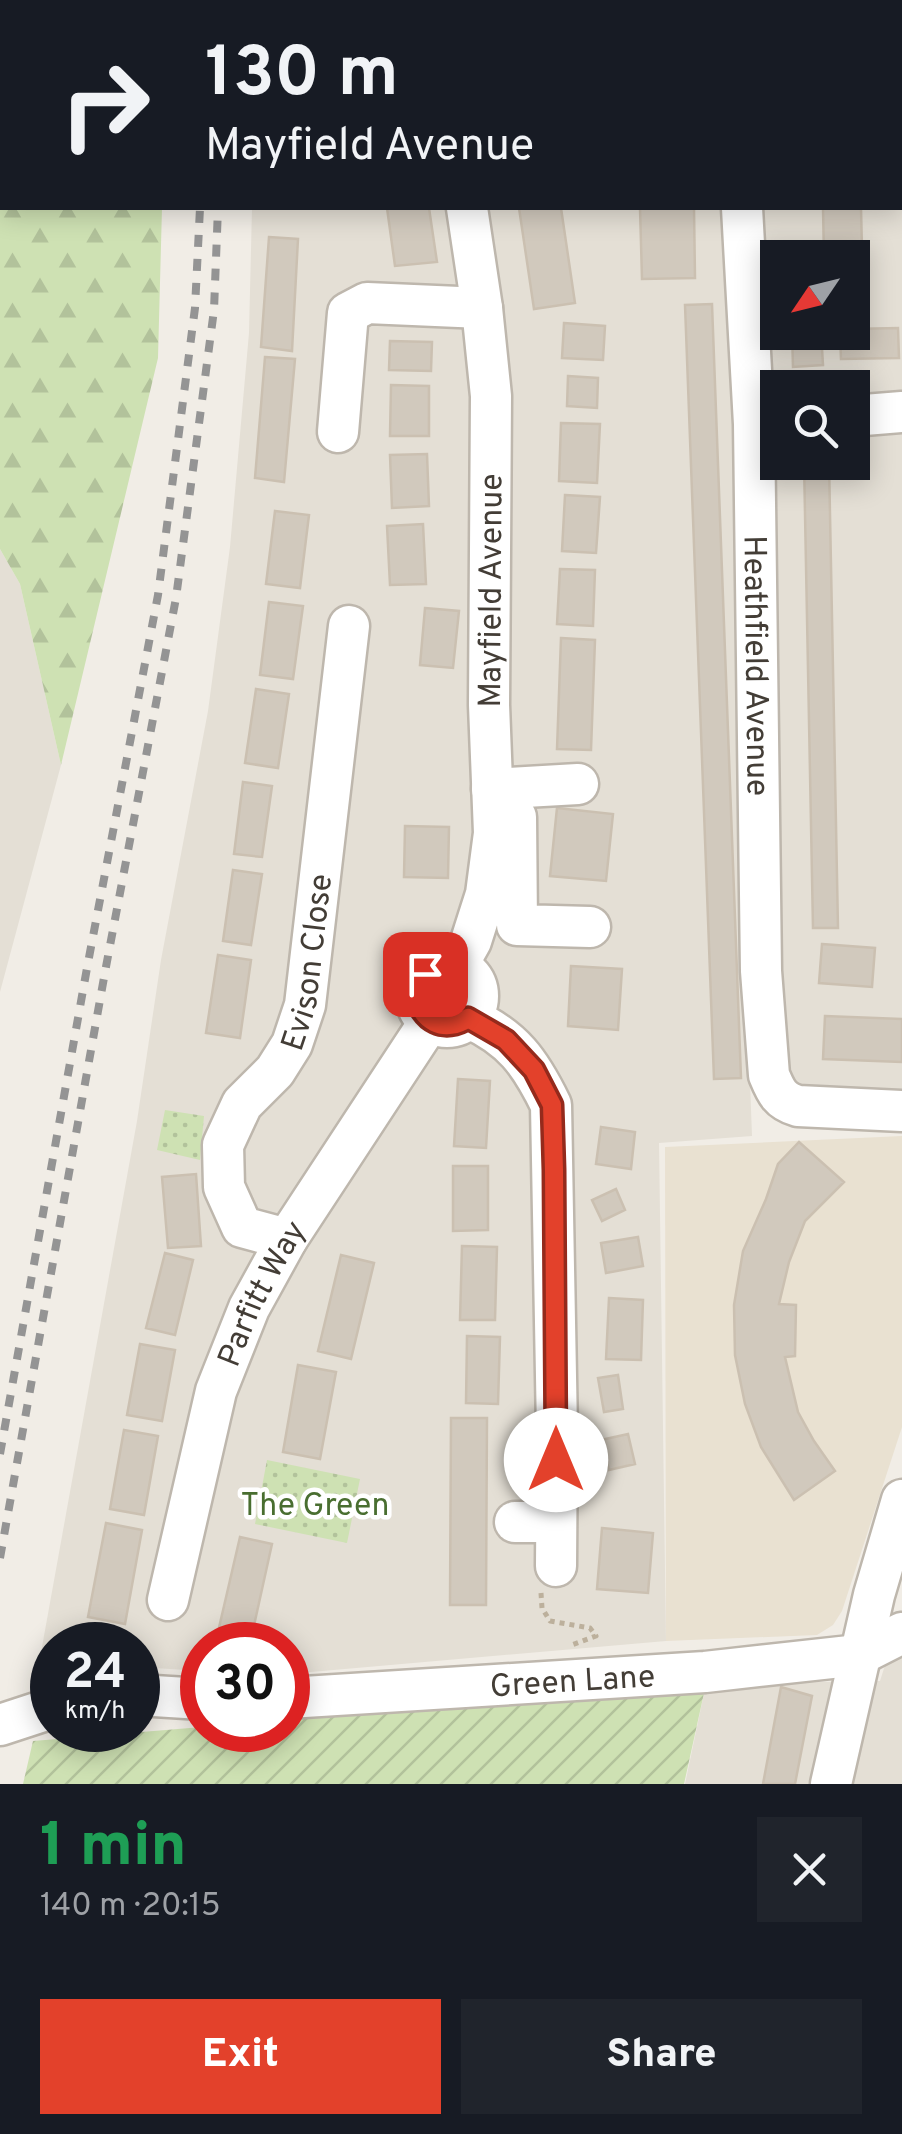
<!DOCTYPE html>
<html lang="en">
<head>
<meta charset="utf-8">
<style>
	:root { --surface:#171b24; --page:#20242c; --text:#f1f3f6; --muted:#9ea1a6; --accent:#e3412b }
	body { margin:0; font-family:Overpass,sans-serif; background:var(--page); color:var(--text); height:100vh; display:flex; flex-direction:column; font-size:38px; white-space:nowrap }
	* { box-sizing:border-box; margin:0 }
	p { font-size:32px; color:var(--muted) }
	.icon { flex:none; width:55px; height:55px; fill:none; stroke:currentColor; stroke-width:2; stroke-linecap:round; stroke-linejoin:round }
	.map { position:relative; height:1784px; overflow:hidden }
	.details { display:flex; flex-direction:column; background:var(--surface); flex:1 }
	.details>* { flex:none }
	.banner { position:absolute; left:0px; top:0px; width:902px; height:210px; box-shadow:0 5px 25px #0003; background:#171b24; color:var(--text); overflow:hidden }
	.needle { width:65px; rotate:235deg }
	.tools { position:absolute; left:760px; top:240px; display:grid; gap:20px }
	.tools a { display:grid; place-items:center; width:110px; height:110px; border-radius:0px; background:var(--surface); box-shadow:0 5px 25px #0003; font-size:50px }
	.speed { position:absolute; left:30px; top:1622px; display:flex; gap:20px; font-size:50px; font-weight:700; text-align:center }
	.speed>* { display:grid; place-content:center; width:130px; height:130px; border-radius:50%; background:var(--surface); box-shadow:0 5px 25px #0003; line-height:1 }
	.speed small { font-size:25px; font-weight:400 }
	.speed .limit { border:15px solid #d22; background:#fff; color:#111 }
	.pin { position:absolute; display:grid; place-items:center; width:85px; height:85px; color:#fff; margin:-42px; border-radius:20px; box-shadow:0 5px 15px #0006 }
	.me { position:absolute; width:110px; margin:-55px; rotate:0deg; stroke-linejoin:round; filter:drop-shadow(0 0 8px #0008) }
	.turn { display:flex; align-items:center; gap:35px; height:210px; padding:0 40px; font-size:45px }
	.turn .icon { width:130px; height:130px; stroke-width:2.5 }
	.turn b { display:block; font-size:70px; line-height:85px }
	.round { display:grid; place-items:center; flex:none; width:105px; height:105px; border-radius:0px; background:var(--page) }
	.summary { display:flex; align-items:center; justify-content:space-between; height:170px; padding:0 40px }
	h1 { font-size:60px; font-weight:800; line-height:75px; color:#1e9e55 }
	.primary-button { display:flex; gap:20px; margin-top:auto; padding:20px 40px }
	.primary-button a { flex:1; height:115px; border-radius:0px; background:var(--accent); color:#fff; font-size:40px; font-weight:800; line-height:115px; text-align:center }
	.primary-button a+a { background:var(--page); color:var(--text) }
	.map>svg:first-child { display:block }
	.residential { fill:#e4dfd5; fill-rule:evenodd }
	.education { fill:#e9e1d1 }
	.forest { fill:url(#forest-firs) }
	.park { fill:url(#park-dots) }
	.garden { fill:url(#garden-furrows) }
	.building { fill:#d1c9bd; stroke:#cbc0b1; stroke-width:2.5 }
	.lines { fill:none; stroke-linecap:round; stroke-linejoin:round }
	.minor-casing { stroke:#beb7ad; stroke-width:45 }
	.path { stroke:#bcb09c; stroke-width:5; stroke-dasharray:5 5; stroke-linecap:butt }
	.minor { stroke:#fff; stroke-width:40 }
	.rail { stroke:#949494; stroke-width:8; stroke-dasharray:12 12; stroke-linecap:butt }
	.route-casing { stroke:#942a1c; stroke-width:25 }
	.route { stroke:#e3412b; stroke-width:18 }
	.labels { text-anchor:middle; stroke-width:9; stroke-linejoin:round; paint-order:stroke }
	.street-label { font-size:32px; fill:#433d36; stroke:#fff }
	.park-label { font-size:32px; fill:#496e30; stroke:#fff }
</style>
</head>
<body>
<div class="map">
<svg width="902" height="1784" viewBox="0 0 902 1784">
	<defs>
		<pattern id="forest-firs" width="22" height="20" patternUnits="userSpaceOnUse" patternTransform="scale(2.5)"><rect width="22" height="20" fill="#cee1b3"/><path d="M5 1l3.5 6h-7zM16 11l3.5 6h-7z" fill="#b2c29b"/></pattern>
		<pattern id="park-dots" width="8" height="8" patternUnits="userSpaceOnUse" patternTransform="scale(2.5)"><rect width="8" height="8" fill="#cee1b3"/><path d="M2 2h.1M6 6h.1" fill="none" stroke="#b2c29b" stroke-width="1.8" stroke-linecap="round"/></pattern>
		<pattern id="garden-furrows" width="10" height="10" patternUnits="userSpaceOnUse" patternTransform="scale(2.5)"><rect width="10" height="10" fill="#cee1b3"/><path d="M-1 1l2-2M0 10L10 0M9 11l2-2" fill="none" stroke="#b2c29b"/></pattern>
	</defs>
	<rect width="100%" height="100%" fill="#f1ede6"/>
	<path class="residential" d="M249,0H902V1092L750,1082L752,1136L659,1143L666,1641L288,1674V1645H202V1671L138,1667V1645H52V1659L40,1658L137,1121L161,960L208,711L230,547L249,333L252,208H900V2H249ZM778,258H852V332H778ZM778,388H852V462H778Z
		M0,549L20,584L61,765L0,992Z
		M902,1612V1784H685L706,1684L880,1681Z"/>
	<path class="education" d="M902,1136V1427L842,1611L833,1625L817,1635L666,1641L665,1147Z"/>
	<path class="forest" d="M0,97H2V208H162L158,358L61,765L20,584L0,549Z"/>
	<path class="park" d="M165,1110L204,1116L200,1160L157,1150Z
		M267,1460L360,1479L347,1543L255,1524Z"/>
	<path class="garden" d="M0,0H71V2H2V97H0Z
		M706,1684L684,1784H23L33,1741L202,1727V1730H288V1720Z"/>
	<path class="building" d="M486,0H531L532,2H487Z
		M636,0H690V2H636Z
		M387,208H429L437,262L395,266Z
		M519,208H561L575,303L534,309Z
		M640,208H694L695,278L642,279Z
		M823,208H861L863,289H852V258H824Z
		M269,237L298,239L292,351L261,347Z
		M712,304L741,1078L714,1079L685,305Z
		M564,323L605,326L603,360L562,358Z
		M898,328L899,358L841,359L840,332H852V329Z
		M792,332H821L823,365L793,367Z
		M390,341L432,342L431,371L389,370Z
		M265,357L295,359L284,482L255,478Z
		M568,376L598,378L597,408L567,406Z
		M391,385L429,386V436H390Z
		M561,423L600,424L597,483L559,481Z
		M427,454L429,506L392,508L390,455Z
		M804,462H829L838,928H813Z
		M565,495L600,497L596,553L562,551Z
		M275,511L309,515L300,588L266,584Z
		M423,524L426,584L390,585L387,526Z
		M560,569L595,570L593,626L557,624Z
		M269,602L303,606L293,679L260,675Z
		M425,608L459,611L453,668L420,665Z
		M561,638L595,640L591,750L557,749Z
		M256,689L289,694L278,768L245,763Z
		M243,782L272,786L262,857L234,854Z
		M557,808L613,814L606,881L550,876Z
		M405,826L449,827L448,878L404,877Z
		M233,870L262,874L251,945L223,941Z
		M822,944L875,948L872,987L819,983Z
		M218,955L251,960L240,1038L206,1033Z
		M571,966L622,969L618,1030L568,1026Z
		M825,1016L902,1019V1062L823,1059Z
		M458,1079L490,1081L486,1148L454,1146Z
		M601,1127L635,1132L631,1169L596,1164Z
		M799,1142L844,1182L805,1221L789,1262L779,1304L796,1305L795,1356L785,1357L798,1412L814,1441L835,1471L794,1500L761,1447L745,1404L735,1355L734,1305L743,1251L766,1199L778,1164Z
		M453,1166H488V1230L453,1231Z
		M196,1174L201,1246L168,1248L162,1177Z
		M616,1189L625,1210L602,1221L592,1200Z
		M638,1237L643,1266L606,1273L601,1243Z
		M462,1246L497,1247L495,1320H460Z
		M165,1253L193,1260L175,1335L146,1328Z
		M341,1255L374,1263L351,1359L318,1351Z
		M609,1298L643,1300L641,1360L606,1359Z
		M467,1336L500,1337L498,1404L466,1403Z
		M140,1344L175,1350L162,1421L127,1415Z
		M298,1365L336,1372L320,1459L283,1452Z
		M618,1375L623,1409L604,1412L598,1378Z
		M451,1418H487L486,1605H450Z
		M124,1430L158,1436L144,1515L110,1509Z
		M628,1434L635,1464L609,1470L601,1440Z
		M106,1523L142,1530L125,1624L88,1617Z
		M602,1528L653,1533L648,1593L597,1589Z
		M240,1537L272,1544L251,1639L218,1632Z
		M781,1687L812,1696L795,1784H763Z"/>
	<g class="lines">
		<defs>
			<g id="minor">
				<path d="M438,0V2"/>
				<path d="M730,0V2"/>
				<path id="s1" d="M742,208L754,424L761,971L769,1075C776,1092 780,1101 798,1106L902,1111"/>
				<path d="M852,416L902,412"/>
				<path d="M338,432L348,313L367,303L482,308"/>
				<path d="M492,789L578,784"/>
				<path d="M516,817L517,925L590,927"/>
				<circle cx="447" cy="996" r="31"/>
				<path id="s2" d="M457,966L471,941L486,894L494,833L489,705L491,396L482,308L467,208"/>
				<path d="M469,1018C513,1038 530,1062 551,1105L557,1430L556,1566"/>
				<path id="s3" d="M287,1239L242,1227L224,1187L223,1145L242,1104L275,1071L292,1044L305,1005L349,626"/>
				<path d="M515,1522H555"/>
				<path id="s4" d="M168,1600L216,1391L249,1308L287,1239L430,1021"/>
				<path d="M138,1695L202,1699"/>
				<path id="s5" d="M288,1698L705,1672L859,1655L902,1633"/>
				<path d="M0,1725L52,1708"/>
				<path d="M831,1784L874,1595L902,1500"/>
			</g>
		</defs>
		<use href="#minor" class="minor-casing"/>
		<path class="path" d="M541,1593L542,1608L550,1621L590,1628L596,1636L569,1646"/>
		<use href="#minor" class="minor"/>
		<path class="rail" d="M191,0V2
			M210,0V2
			M0,1454L87,968L158,595L195,308L200,208
			M0,1558L105,972L176,598L214,310L218,208"/>
	</g>
	<g class="lines">
		<defs>
			<path id="route" d="M425,974L416,994C420,1022 445,1034 468,1018L506,1040L534,1070L552,1105L554,1170L556,1460"/>
		</defs>
		<use href="#route" class="route-casing"/>
		<use href="#route" class="route"/>
	</g>
	<g class="labels">
		<g class="street-label">
			<text dy="11" stroke="none"><textPath href="#s2" startOffset="382">Mayfield Avenue</textPath></text>
			<text dy="11" stroke="none"><textPath href="#s1" startOffset="458">Heathfield Avenue</textPath></text>
			<text dy="11" stroke="none"><textPath href="#s3" startOffset="340">Evison Close</textPath></text>
			<text dy="11" stroke="none"><textPath href="#s4" startOffset="322">Parfitt Way</textPath></text>
			<text dy="11" stroke="none"><textPath href="#s5" startOffset="285">Green Lane</textPath></text>
		</g>
		<g class="park-label">
			<text x="315" y="1515">The Green</text>
		</g>
	</g>
</svg>
<div class="tools">
<a><svg class="needle" viewBox="-14 -14 28 28"><path d="M0-13l5 13h-10z" fill="#e53935"/><path d="M0 13l5-13h-10z" fill="#9ea1a6"/></svg></a>
<a><svg class="icon" aria-label="search" viewBox="0 0 24 24"><circle cx="10" cy="10" r="6"/><path d="M15 15l6 6"/></svg></a>
</div>
<div class="speed"><div>24<small>km/h</small></div><div class="limit">30</div></div>
<div class="pin" style="left:425px;top:974px;background:#d93025"><svg class="icon" aria-label="arrive" viewBox="0 0 24 24"><path d="M6 21V4h12l-3 4 3 4H6"/></svg></div>
<svg class="me" style="left:556px;top:1460px" viewBox="-20 -20 40 40"><circle r="19" fill="#fff"/><path d="M0-13L10 11 0 6-10 11z" fill="#e3412b"/></svg>
<div class="banner">
<div class="turn"><svg class="icon" aria-label="right" viewBox="0 0 24 24"><path d="M7 20v-9h11M14 6l5 5-5 5"/></svg><div><b>130 m</b>Mayfield Avenue</div></div>
</div>
</div>
<section class="details">
<div class="summary"><div><h1>1 min</h1><p>140 m · 20:15</p></div><a class="round"><svg class="icon" aria-label="close" viewBox="0 0 24 24"><path d="M6 6l12 12M18 6L6 18"/></svg></a></div>
<div class="primary-button"><a>Exit</a><a>Share</a></div>
</section>
</body>
</html>
